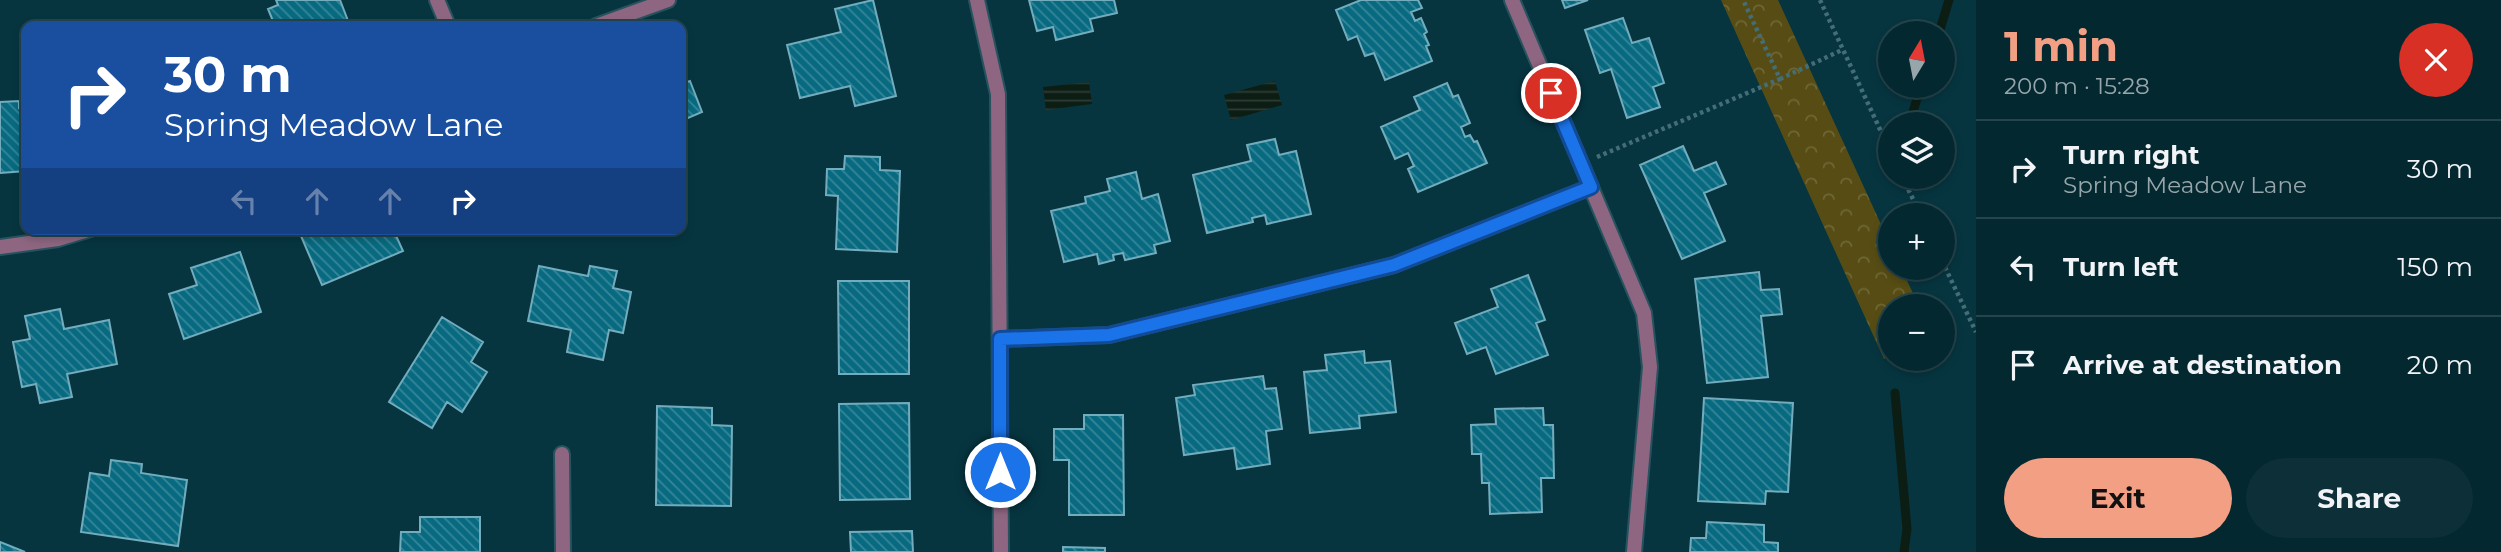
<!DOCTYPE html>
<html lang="en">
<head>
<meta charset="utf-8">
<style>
	:root { --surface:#042830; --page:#0d3038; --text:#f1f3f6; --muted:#97a6ab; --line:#25444c; --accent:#f39f84 }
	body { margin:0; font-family:Montserrat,sans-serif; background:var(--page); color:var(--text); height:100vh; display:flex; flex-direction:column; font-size:26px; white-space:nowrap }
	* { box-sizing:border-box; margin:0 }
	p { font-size:23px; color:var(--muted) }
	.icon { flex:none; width:38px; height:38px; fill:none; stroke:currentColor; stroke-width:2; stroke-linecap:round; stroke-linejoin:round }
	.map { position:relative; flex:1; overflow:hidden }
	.drawer { display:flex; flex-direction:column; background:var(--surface); width:525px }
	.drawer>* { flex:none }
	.top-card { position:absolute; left:21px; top:21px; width:665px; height:214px; border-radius:14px; box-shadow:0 4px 10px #0003,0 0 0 2px var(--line); background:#1a4fa0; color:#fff; overflow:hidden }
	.needle { width:46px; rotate:10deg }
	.buttons { position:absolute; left:1878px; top:21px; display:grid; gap:14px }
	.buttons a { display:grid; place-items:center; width:77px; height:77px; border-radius:50%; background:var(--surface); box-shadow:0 4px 10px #0003,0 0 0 2px var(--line); font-size:35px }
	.pin { position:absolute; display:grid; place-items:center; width:60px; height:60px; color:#fff; margin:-30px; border:4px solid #fff; border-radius:50%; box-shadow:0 2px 7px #0007 }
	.me { position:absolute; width:77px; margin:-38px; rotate:0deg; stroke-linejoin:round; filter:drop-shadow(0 0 5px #0008) }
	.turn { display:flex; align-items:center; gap:24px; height:147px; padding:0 28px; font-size:32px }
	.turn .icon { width:91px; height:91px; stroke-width:2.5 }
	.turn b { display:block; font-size:49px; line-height:60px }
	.lanes { display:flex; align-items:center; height:66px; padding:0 28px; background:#0003; justify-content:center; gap:35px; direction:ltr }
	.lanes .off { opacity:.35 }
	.round { display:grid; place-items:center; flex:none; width:74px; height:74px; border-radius:37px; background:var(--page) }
	.head { display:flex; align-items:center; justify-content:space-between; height:119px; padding:0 28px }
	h1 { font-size:42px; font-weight:700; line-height:52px; color:var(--accent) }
	.primary-button { display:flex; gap:14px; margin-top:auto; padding:14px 28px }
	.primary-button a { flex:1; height:80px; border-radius:42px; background:var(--accent); color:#111; font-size:28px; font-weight:700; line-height:80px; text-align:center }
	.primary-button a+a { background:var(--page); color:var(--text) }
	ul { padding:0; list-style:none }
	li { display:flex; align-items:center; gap:21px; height:98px; padding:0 28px; border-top:2px solid var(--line) }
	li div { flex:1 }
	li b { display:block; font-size:26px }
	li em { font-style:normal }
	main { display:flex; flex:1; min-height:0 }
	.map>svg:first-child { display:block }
	.forest { fill:url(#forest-crowns) }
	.water { fill:url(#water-rules) }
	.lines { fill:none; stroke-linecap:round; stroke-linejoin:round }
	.stream { stroke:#0c1d14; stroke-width:9 }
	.building { fill:url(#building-back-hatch); stroke:#73acbd; stroke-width:2 }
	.minor-casing { stroke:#28535e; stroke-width:18 }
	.path { stroke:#446d77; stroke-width:4.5; stroke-dasharray:3.5 3.5; stroke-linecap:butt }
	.minor { stroke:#8e6681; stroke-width:14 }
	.route-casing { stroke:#114b97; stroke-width:18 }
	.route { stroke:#1a73e8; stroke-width:12 }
</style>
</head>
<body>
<main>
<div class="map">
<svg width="1976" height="552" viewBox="0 0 1976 552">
	<defs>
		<pattern id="forest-crowns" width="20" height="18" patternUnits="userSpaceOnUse" patternTransform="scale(1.75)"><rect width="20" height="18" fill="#574d14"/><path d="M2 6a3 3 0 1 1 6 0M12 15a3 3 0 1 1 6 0" fill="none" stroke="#6d6636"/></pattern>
		<pattern id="water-rules" width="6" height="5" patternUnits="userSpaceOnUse" patternTransform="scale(1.75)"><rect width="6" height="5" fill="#0c1d14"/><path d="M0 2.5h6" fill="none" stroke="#2e3d36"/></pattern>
		<pattern id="building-back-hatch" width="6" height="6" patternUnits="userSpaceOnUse" patternTransform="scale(1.75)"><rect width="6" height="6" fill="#086a80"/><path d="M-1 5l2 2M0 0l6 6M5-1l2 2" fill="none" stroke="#368698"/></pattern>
	</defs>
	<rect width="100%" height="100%" fill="#063540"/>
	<path class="forest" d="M1721,0H1778L1890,244V268H1901L1919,306H1890V356L1884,359Z"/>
	<path class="water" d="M1275,81L1282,105L1231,120L1224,95Z
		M1089,82L1092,104L1046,110L1043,87Z"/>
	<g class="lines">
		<path class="stream" d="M1939,33L1949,0
			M1910,121L1921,86
			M1895,393L1907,529L1904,552"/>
	</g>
	<path class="building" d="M276,0H340L350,26H275L268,9L278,5Z
		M873,0L896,96L855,106L850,86L800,98L787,45L841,32L835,9Z
		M1029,0H1114L1117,13L1090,19L1093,31L1056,40L1053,27L1037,31Z
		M1361,0H1418L1422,8L1411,12L1415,21L1421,18L1427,32L1424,34L1429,45L1426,46L1432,61L1385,80L1374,53L1365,56L1357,36L1348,40L1336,10Z
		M1562,0H1588L1565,8Z
		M1623,18L1632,43L1649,38L1664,83L1653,87L1660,107L1627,118L1611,69L1600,73L1585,30Z
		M690,81L702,112L681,121V84Z
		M1447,83L1453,97L1458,95L1470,123L1461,127L1465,137L1470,135L1474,142L1477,141L1487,163L1418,192L1408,169L1414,166L1408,153L1395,159L1381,127L1420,110L1414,97Z
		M19,101V108H26V171L0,173V102Z
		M1275,139L1279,155L1296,151L1311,214L1267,224L1265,215L1252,218L1253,222L1207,233L1193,175L1251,161L1247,145Z
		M1683,146L1694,171L1716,162L1726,184L1704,193L1725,241L1682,259L1640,165Z
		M845,156L880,157V170L900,171L897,252L836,249L838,196L826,195L827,169H844Z
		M1136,172L1142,199L1158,194L1170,241L1154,245L1156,253L1125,260L1123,253L1113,255L1114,260L1099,264L1097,254L1064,262L1051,211L1086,203L1085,197L1110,191L1107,179Z
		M298,229H393L403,251L322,285Z
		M240,252L261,312L184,339L169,294L197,285L191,268Z
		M539,266L588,276L590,266L617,271L613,288L631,292L623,333L609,330L603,360L567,352L571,330L528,321Z
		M1759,272L1761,290L1779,289L1782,314L1761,316L1768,377L1707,383L1695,279Z
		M1528,275L1545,320L1536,323L1548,355L1496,374L1486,347L1467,354L1455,323L1498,307L1491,289Z
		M838,281H909V374H839Z
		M60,309L64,329L109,320L117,364L67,374L72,397L40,403L36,384L22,387L13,342L30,339L25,316Z
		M442,317L483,342L471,362L487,372L462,412L447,402L432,428L389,402Z
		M1364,351L1365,363L1390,361L1396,412L1359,416L1360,428L1310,433L1304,372L1327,370L1325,355Z
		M1263,376L1265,389L1276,388L1282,429L1266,431L1270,464L1237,469L1234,448L1184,455L1176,398L1195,395L1193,385Z
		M1704,398L1793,403L1788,492L1766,491L1765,504L1698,501Z
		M909,403L910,499L840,500L839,404Z
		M657,406L712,408V425L732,426L731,506L656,505Z
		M1543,408L1544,425H1553L1554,478H1541L1542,512L1490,514L1489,483H1482L1481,454H1472L1471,425L1496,424L1495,409Z
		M1084,415H1123L1124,515H1069V460H1054V429H1084Z
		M111,460L142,464L141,473L187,480L178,546L81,532L90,473L109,476Z
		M420,517H480V552H400L401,532H420Z
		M1707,522L1764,525V542L1778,543V552H1690L1691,538H1706Z
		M912,531L913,552H851L850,532Z
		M0,542L25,552H0Z
		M1063,547L1105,548V552H1063Z"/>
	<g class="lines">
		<defs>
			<path id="minor" d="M437,0L448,26
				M977,0L998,94L1001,552
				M1512,0L1644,313L1650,367L1634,552
				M596,26L668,0
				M0,247L58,239L91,229
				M1000,339L1109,335L1394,265L1591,187
				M562,454L563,552"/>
		</defs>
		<use href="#minor" class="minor-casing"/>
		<path class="path" d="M1820,0L1890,151
			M1780,79L1842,50
			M1597,157L1780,79L1743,0
			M1902,177L1921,215
			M1942,261L1976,332"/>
		<use href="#minor" class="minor"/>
	</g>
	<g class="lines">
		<defs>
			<path id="route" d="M1000,472V339L1109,335L1394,265L1591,187L1551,93"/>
		</defs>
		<use href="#route" class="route-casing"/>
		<use href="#route" class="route"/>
	</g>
</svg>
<div class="buttons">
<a><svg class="needle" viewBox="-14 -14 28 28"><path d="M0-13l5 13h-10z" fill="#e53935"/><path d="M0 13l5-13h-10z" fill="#97a6ab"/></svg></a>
<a><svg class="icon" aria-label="layers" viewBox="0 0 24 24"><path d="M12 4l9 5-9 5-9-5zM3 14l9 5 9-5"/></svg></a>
<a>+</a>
<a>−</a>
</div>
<div class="pin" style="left:1551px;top:93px;background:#d93025"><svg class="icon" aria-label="arrive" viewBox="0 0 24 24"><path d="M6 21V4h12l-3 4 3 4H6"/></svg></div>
<svg class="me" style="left:1000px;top:472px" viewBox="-20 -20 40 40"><circle r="17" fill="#1a73e8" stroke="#fff" stroke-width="3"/><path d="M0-11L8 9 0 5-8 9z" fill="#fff"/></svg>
<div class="top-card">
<div class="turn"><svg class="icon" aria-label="right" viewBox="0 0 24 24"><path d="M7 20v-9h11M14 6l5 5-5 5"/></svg><div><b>30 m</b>Spring Meadow Lane</div></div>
<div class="lanes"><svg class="icon off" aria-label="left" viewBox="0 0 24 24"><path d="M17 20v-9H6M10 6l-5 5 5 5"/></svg><svg class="icon off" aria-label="ahead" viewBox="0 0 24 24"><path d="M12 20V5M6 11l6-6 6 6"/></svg><svg class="icon off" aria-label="ahead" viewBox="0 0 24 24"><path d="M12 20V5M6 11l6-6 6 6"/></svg><svg class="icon" aria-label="right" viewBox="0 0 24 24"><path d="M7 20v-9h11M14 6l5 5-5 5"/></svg></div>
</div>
</div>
<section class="drawer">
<div class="head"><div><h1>1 min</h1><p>200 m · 15:28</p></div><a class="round" style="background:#d93025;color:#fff"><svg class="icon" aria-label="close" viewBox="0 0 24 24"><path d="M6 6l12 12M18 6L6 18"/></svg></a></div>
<ul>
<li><svg class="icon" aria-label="right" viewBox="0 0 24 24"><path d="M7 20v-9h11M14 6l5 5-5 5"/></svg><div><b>Turn right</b><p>Spring Meadow Lane</p></div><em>30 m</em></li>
<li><svg class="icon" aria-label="left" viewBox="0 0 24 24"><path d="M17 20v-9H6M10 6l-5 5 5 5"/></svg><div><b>Turn left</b></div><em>150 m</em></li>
<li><svg class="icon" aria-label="arrive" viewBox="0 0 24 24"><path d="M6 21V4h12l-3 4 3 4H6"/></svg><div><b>Arrive at destination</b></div><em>20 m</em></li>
</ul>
<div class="primary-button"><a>Exit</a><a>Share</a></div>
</section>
</main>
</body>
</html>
